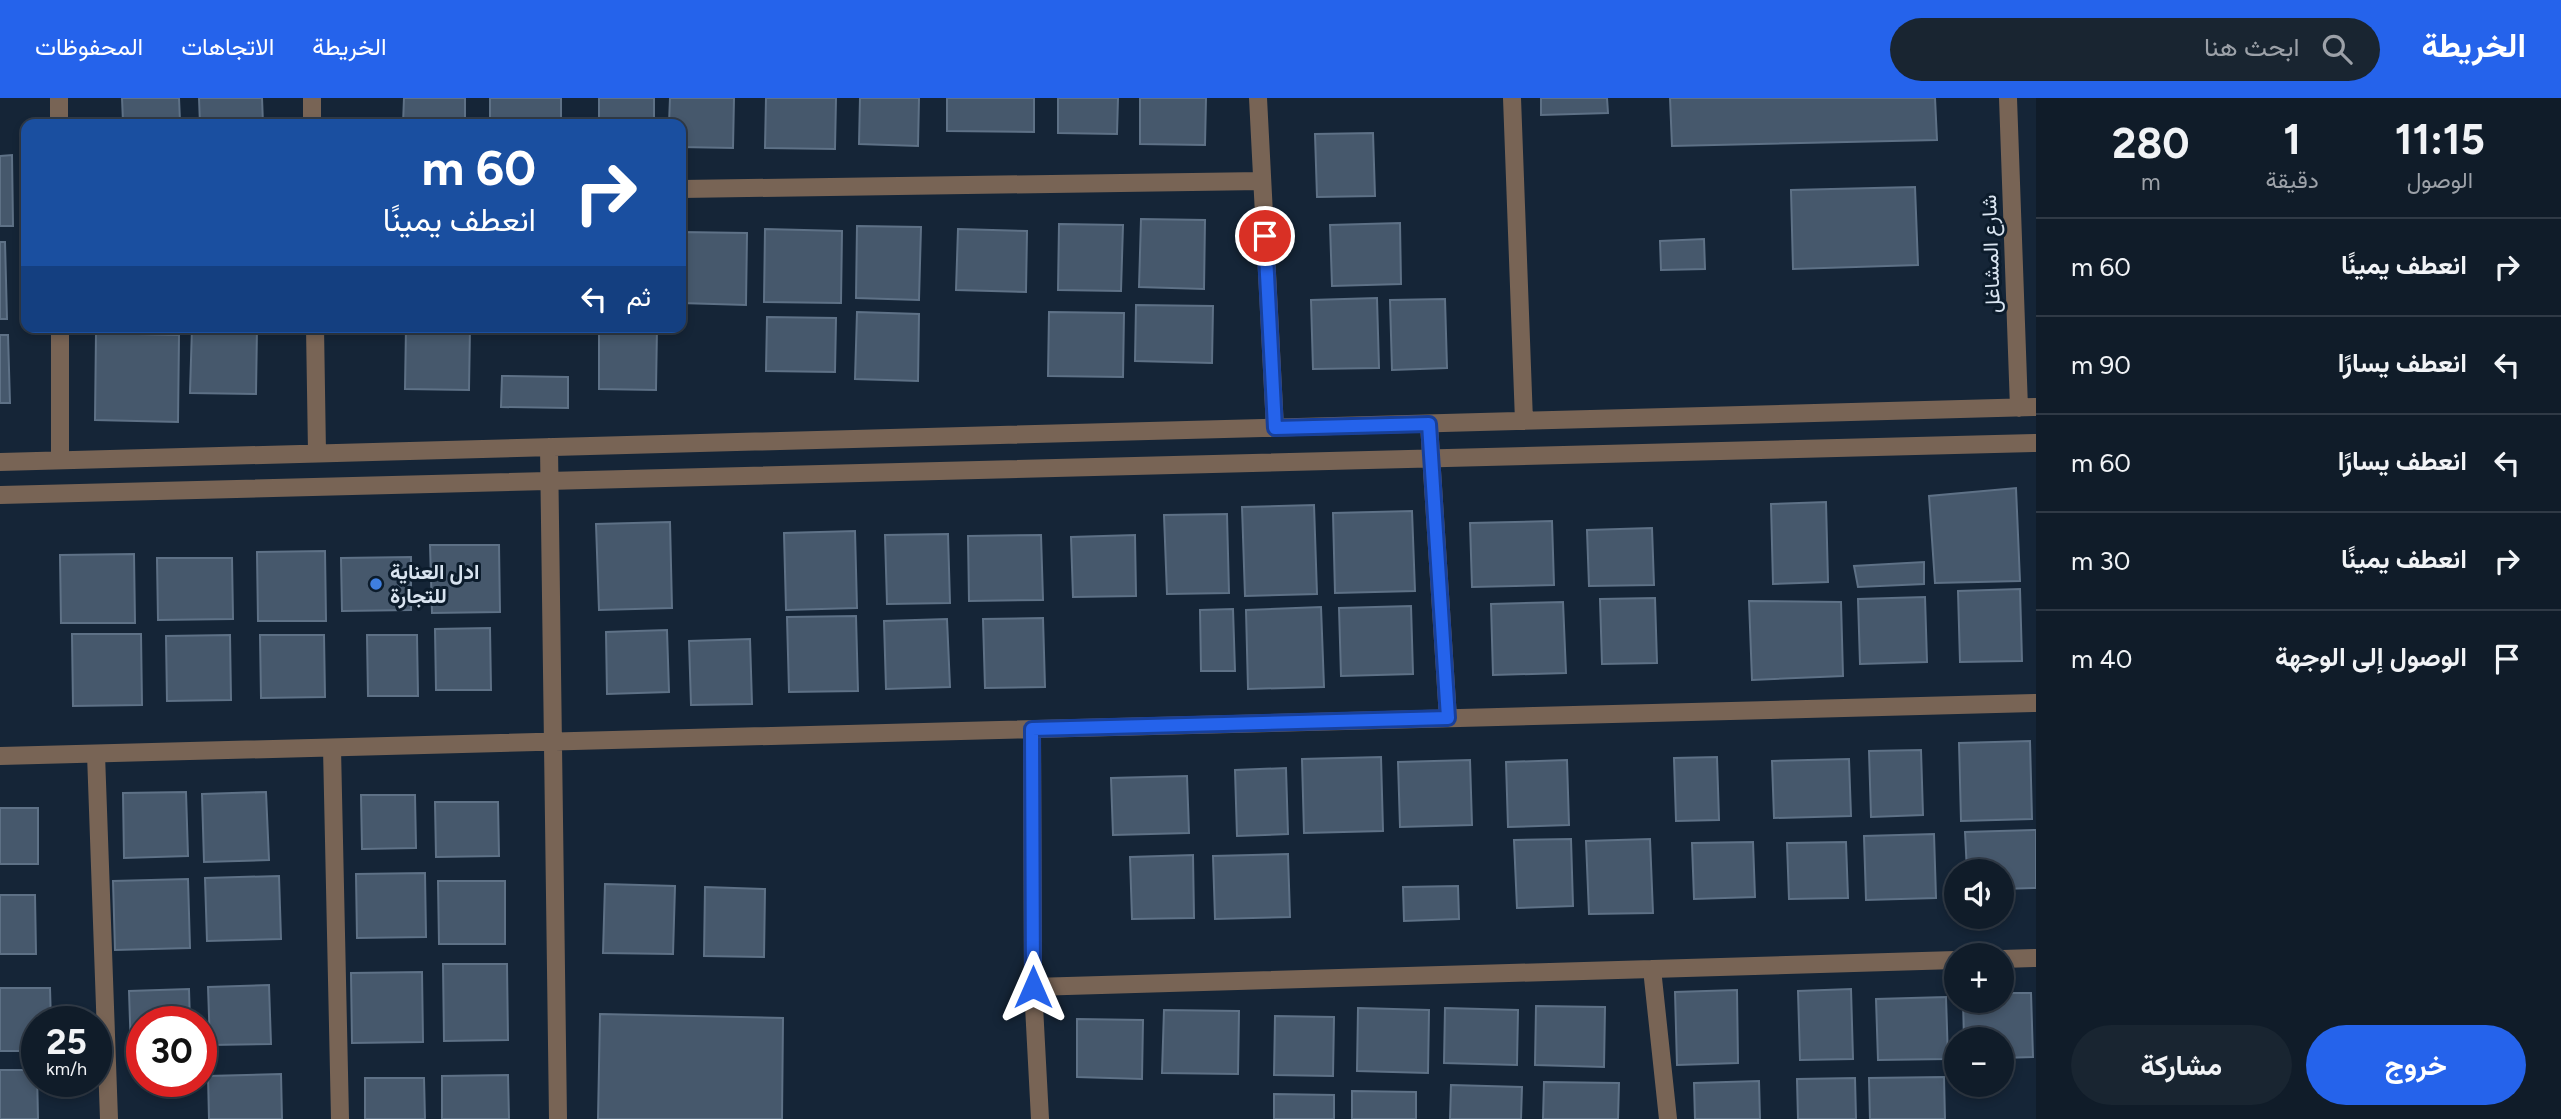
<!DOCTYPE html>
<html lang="ar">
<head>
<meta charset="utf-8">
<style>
	:root { --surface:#101c29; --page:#192531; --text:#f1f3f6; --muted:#9ca1a8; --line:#303a46; --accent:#2563eb }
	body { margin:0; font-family:Figtree,Vazirmatn,sans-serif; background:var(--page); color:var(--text); direction:rtl; height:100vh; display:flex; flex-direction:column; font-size:26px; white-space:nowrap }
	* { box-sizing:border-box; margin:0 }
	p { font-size:23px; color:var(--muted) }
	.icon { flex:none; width:38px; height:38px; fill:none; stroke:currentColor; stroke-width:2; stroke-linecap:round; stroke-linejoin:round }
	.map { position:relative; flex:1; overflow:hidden; direction:ltr }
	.side { display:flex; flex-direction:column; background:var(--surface); width:525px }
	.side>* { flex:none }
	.hud { position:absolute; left:21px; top:21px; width:665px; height:214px; border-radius:14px; box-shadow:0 4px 10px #0003,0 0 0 2px var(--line); direction:rtl; background:#1a4fa0; color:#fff; overflow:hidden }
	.fabs { position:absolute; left:1944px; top:761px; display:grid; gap:14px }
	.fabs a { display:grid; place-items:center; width:70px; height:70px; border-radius:50%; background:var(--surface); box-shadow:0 4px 10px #0003,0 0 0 2px var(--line); font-size:35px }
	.speed { position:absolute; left:21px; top:908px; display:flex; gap:14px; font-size:35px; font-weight:700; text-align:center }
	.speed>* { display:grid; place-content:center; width:91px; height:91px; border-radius:50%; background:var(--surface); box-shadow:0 4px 10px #0003,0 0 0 2px var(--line); line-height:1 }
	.speed small { font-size:18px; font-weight:400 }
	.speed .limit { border:10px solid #d22; background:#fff; color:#111 }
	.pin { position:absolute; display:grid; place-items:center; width:60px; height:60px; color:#fff; margin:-30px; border:4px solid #fff; border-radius:50%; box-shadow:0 2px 7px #0007 }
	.me { position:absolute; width:77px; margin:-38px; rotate:0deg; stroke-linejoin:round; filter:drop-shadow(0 0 5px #0008) }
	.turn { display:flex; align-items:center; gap:24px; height:147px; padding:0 35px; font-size:32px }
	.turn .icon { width:91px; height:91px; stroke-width:2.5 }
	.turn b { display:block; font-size:49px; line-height:60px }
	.then { display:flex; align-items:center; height:66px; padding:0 35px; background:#0003; gap:14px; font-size:26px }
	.eta { display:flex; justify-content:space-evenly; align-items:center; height:119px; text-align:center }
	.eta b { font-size:42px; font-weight:700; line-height:49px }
	.action { display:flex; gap:14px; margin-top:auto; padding:14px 35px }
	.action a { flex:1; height:80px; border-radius:42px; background:var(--accent); color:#fff; font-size:28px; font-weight:700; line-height:80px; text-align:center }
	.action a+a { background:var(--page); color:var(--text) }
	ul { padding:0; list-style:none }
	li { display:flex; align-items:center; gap:21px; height:98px; padding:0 35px; border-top:2px solid var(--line) }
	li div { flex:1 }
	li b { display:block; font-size:26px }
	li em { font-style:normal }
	header { display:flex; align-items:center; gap:42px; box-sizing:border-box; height:98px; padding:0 35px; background:var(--accent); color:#fff }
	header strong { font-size:33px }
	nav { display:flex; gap:38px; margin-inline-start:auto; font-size:24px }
	.search { width:490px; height:63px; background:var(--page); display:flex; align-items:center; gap:18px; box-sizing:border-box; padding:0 24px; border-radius:38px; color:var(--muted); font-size:26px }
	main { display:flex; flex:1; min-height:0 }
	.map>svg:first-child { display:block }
	.building { fill:#46586c; stroke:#5e7186; stroke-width:2 }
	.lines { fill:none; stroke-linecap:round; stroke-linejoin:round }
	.minor { stroke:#786455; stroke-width:18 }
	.route-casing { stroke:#184099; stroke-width:18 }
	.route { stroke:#2563eb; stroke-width:12 }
	.shop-dot { fill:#3f7fe0; stroke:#0c1c2c; stroke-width:2.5 }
	.labels { text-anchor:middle; stroke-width:6; stroke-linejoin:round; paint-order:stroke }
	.street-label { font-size:21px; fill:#d9e4f0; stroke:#0c1c2c }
	.poi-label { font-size:21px; font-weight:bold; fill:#d9e4f0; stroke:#0c1c2c; text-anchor:start }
</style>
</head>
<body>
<header>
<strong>الخريطة</strong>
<div class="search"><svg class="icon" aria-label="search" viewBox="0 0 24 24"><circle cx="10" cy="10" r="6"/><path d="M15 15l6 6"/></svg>ابحث هنا</div>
<nav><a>الخريطة</a><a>الاتجاهات</a><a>المحفوظات</a></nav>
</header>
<main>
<section class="side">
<div class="eta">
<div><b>11:15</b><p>الوصول</p></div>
<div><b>1</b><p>دقيقة</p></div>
<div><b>280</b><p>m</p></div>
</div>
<ul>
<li><svg class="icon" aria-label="right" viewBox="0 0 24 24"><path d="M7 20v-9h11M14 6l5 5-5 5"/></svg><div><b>انعطف يمينًا</b></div><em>60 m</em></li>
<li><svg class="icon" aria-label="left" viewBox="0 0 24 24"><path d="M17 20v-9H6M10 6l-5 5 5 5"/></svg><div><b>انعطف يسارًا</b></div><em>90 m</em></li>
<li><svg class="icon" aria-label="left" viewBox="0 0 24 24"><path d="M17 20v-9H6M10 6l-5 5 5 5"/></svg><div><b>انعطف يسارًا</b></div><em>60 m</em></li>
<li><svg class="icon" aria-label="right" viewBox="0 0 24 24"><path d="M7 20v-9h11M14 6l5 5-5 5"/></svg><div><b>انعطف يمينًا</b></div><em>30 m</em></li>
<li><svg class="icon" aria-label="arrive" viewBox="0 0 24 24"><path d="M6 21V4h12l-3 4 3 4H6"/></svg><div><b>الوصول إلى الوجهة</b></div><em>40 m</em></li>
</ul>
<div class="action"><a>خروج</a><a>مشاركة</a></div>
</section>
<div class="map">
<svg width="2036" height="1021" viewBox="0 0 2036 1021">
	<rect width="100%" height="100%" fill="#152537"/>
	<path class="building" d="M122,0H179L180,23L123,24Z
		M199,0H262L263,26H200Z
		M404,0H465V26H403Z
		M490,0H561V26H490Z
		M599,0H654V26H599Z
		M670,0H734L733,50L681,49V26H669Z
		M766,0H836L835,51L765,50Z
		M860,0H919L918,48L859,46Z
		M947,0H1034V34L947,33Z
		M1058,0H1118L1117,36L1058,35Z
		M1140,0H1206L1205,47L1140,46Z
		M1541,0H1607L1608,15L1541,17Z
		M1670,0H1935L1937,42L1672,48Z
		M1373,35L1375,98L1317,99L1315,36Z
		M12,57L13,128H0V58Z
		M1915,89L1918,167L1793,171L1791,92Z
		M1141,121L1205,122L1204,191L1139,189Z
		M1400,125L1401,186L1332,188L1330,127Z
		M1059,126L1123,127L1121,193L1058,192Z
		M857,128L921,129L919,202L856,200Z
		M765,131L842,133L841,205L764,204Z
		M958,131L1027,133L1026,194L956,192Z
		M681,134L747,135L746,207L681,205Z
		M1704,141L1705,171L1661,172L1660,143Z
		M0,144H5L7,221H0Z
		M1377,200L1379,270L1313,271L1311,202Z
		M1445,201L1447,270L1392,272L1390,202Z
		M1136,207L1213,208L1212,265L1135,263Z
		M857,214L919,216L918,283L855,281Z
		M1049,214L1124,215L1123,279L1048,278Z
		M767,219L836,220L835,274L766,273Z
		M192,229H257L256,296L190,295Z
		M406,229H470L469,292L405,291Z
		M599,229H657L656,292L599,291Z
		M96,235L179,237L178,324L95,322Z
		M0,237H8L10,305H0Z
		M502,278L568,279V310L501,309Z
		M2016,390L2020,483L1935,485L1929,398Z
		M1826,404L1828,484L1773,486L1771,406Z
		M1314,407L1317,496L1245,498L1242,409Z
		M1412,413L1415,493L1335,495L1333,415Z
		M1227,416L1229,495L1167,496L1164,417Z
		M1552,423L1554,487L1472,489L1470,425Z
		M670,424L672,510L599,512L596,426Z
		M1652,430L1654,487L1589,488L1587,432Z
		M855,433L857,510L786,512L784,435Z
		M948,436L950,505L887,506L885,437Z
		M1041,437L1043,502L969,503L968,438Z
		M1135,437L1136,498L1073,499L1071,439Z
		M430,447H499L500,514L432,515Z
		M325,453L326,523H258L257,454Z
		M134,456L135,525H61L60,457Z
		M411,459V512L342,513L341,460Z
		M157,460H232L233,521L158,522Z
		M1924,464V486L1858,489L1854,468Z
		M2020,491L2022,563L1960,564L1958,493Z
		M1925,499L1927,564L1860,566L1858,501Z
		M1655,500L1657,565L1602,566L1600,501Z
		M1749,503L1841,504L1843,578L1752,582Z
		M1563,504L1566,575L1493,577L1491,506Z
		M1411,508L1413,576L1341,578L1339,510Z
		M1321,509L1324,589L1248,591L1246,512Z
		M1233,511L1235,573H1201L1200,512Z
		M856,518L858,593L789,594L787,519Z
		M1043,520L1045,589L985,590L983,521Z
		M947,521L950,589L886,591L884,523Z
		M490,530L491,592H436L435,531Z
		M667,532L669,594L607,596L606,534Z
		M72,536H141L142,607L73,608Z
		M230,537L231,602L167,603L166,538Z
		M260,537H324L325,599L261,600Z
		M367,537H417L418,598H368Z
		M750,541L752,606L691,607L689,543Z
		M2030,643L2032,721L1961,723L1959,645Z
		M1921,652L1923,717L1871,719L1869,653Z
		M1381,659L1383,733L1304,735L1302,661Z
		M1717,659L1719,722L1676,723L1674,660Z
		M1849,661L1851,718L1774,720L1772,663Z
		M1470,662L1472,727L1400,729L1398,664Z
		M1567,662L1569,727L1508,729L1506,664Z
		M1286,670L1288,736L1237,738L1235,672Z
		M1187,678L1189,735L1113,737L1111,680Z
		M186,694L188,758L124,760L123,695Z
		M266,694L269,762L204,764L202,696Z
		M361,697H415L416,750L362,751Z
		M435,704H498L499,758L436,759Z
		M0,710H38V766H0Z
		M2036,732V790L2002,791V774H1967L1965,734Z
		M1934,736L1936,800L1866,802L1864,738Z
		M1571,741L1573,808L1517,810L1514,742Z
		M1650,741L1653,815L1589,816L1586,743Z
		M1753,744L1755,799L1694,801L1692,745Z
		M1846,744L1848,800L1789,801L1787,745Z
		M1288,756L1290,819L1215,821L1213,758Z
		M1193,757L1194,820L1132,821L1130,759Z
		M425,775L426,839L357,840L356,776Z
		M279,778L281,841L207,843L205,780Z
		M188,781L190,850L115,852L113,783Z
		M438,783H505V846H439Z
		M605,786L675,788L673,856L603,855Z
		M1458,788L1459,821L1404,823L1403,789Z
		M705,789L765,791L764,859L704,858Z
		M0,797H35L36,856H0Z
		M443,866H507L508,942L444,943Z
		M422,874L423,944L352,945L351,875Z
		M269,887L271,946L210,947L208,889Z
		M0,890H50L51,924H37V953H0Z
		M189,891L190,924H142V954H131L129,893Z
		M1851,891L1853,961L1800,962L1798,893Z
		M1737,892L1738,965L1677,967L1675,894Z
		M2002,895H2031L2033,959L2002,960V942H1964L1963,903H2002Z
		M1946,899L1948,961L1878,962L1876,901Z
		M1536,908L1605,909L1604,969L1535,967Z
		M1358,910L1429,912L1428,975L1357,973Z
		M1445,910L1518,912L1517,967L1444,965Z
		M1164,912L1239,913L1238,976L1162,975Z
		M600,916L783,920L782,1021H598Z
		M1275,918L1334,919L1333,978L1274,977Z
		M1077,921L1143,922L1142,981L1077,979Z
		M0,972H37L38,1021H0Z
		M281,976L282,1021H209L208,978Z
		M508,977L509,1021H442V978Z
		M1944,979L1945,1021H1870L1869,980Z
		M365,980H424L425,1021H365Z
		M1855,980L1856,1021H1798L1797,981Z
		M1759,983L1760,1021H1695L1694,985Z
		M1544,984L1619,985L1618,1021H1543Z
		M1451,987L1522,989L1521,1021H1450Z
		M1352,993L1416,994V1021H1352Z
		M1274,996L1334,997V1021H1274Z"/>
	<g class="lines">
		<path class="minor" d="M59,0V26
			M312,0V26
			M1258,0L1275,330
			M1512,0L1524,323
			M2008,0L2019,310
			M681,91L1262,83
			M60,229V362
			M315,229L317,355
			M1429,326L1448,620
			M549,349L558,1021
			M0,364L2036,309
			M0,397L2036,345
			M1032,631L1033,889L1040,1021
			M332,650L340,1021
			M96,656L109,1021
			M0,658L2036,605
			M2002,861L2036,860
			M1652,871L1668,1021
			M1033,889L1956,862"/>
	</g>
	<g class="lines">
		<defs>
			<path id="route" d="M1033,889L1032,631L1448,620L1429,326L1275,330L1265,138"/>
		</defs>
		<use href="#route" class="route-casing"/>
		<use href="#route" class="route"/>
	</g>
	<circle class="shop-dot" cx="376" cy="486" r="7"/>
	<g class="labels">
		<g class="street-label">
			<text transform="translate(1991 156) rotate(-92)" y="7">شارع المشاغل</text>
		</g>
		<g class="poi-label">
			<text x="390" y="481">ادل العناية<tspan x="390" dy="24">للتجارة</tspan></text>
		</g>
	</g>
</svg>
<div class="fabs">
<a><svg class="icon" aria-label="sound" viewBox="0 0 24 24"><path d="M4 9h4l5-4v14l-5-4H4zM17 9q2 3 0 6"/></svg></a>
<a>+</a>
<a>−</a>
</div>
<div class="speed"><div>25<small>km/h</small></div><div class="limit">30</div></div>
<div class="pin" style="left:1265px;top:138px;background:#d93025"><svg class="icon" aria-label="arrive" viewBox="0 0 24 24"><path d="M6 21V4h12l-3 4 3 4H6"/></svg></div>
<svg class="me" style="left:1033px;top:889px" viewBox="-20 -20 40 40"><path d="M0-17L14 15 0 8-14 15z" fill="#2563eb" stroke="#fff" stroke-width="4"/></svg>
<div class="hud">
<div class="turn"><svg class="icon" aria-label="right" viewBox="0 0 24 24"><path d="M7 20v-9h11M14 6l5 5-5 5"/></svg><div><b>60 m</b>انعطف يمينًا</div></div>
<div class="then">ثم<svg class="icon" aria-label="left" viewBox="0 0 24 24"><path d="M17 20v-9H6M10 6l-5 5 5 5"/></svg></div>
</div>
</div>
</main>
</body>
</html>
